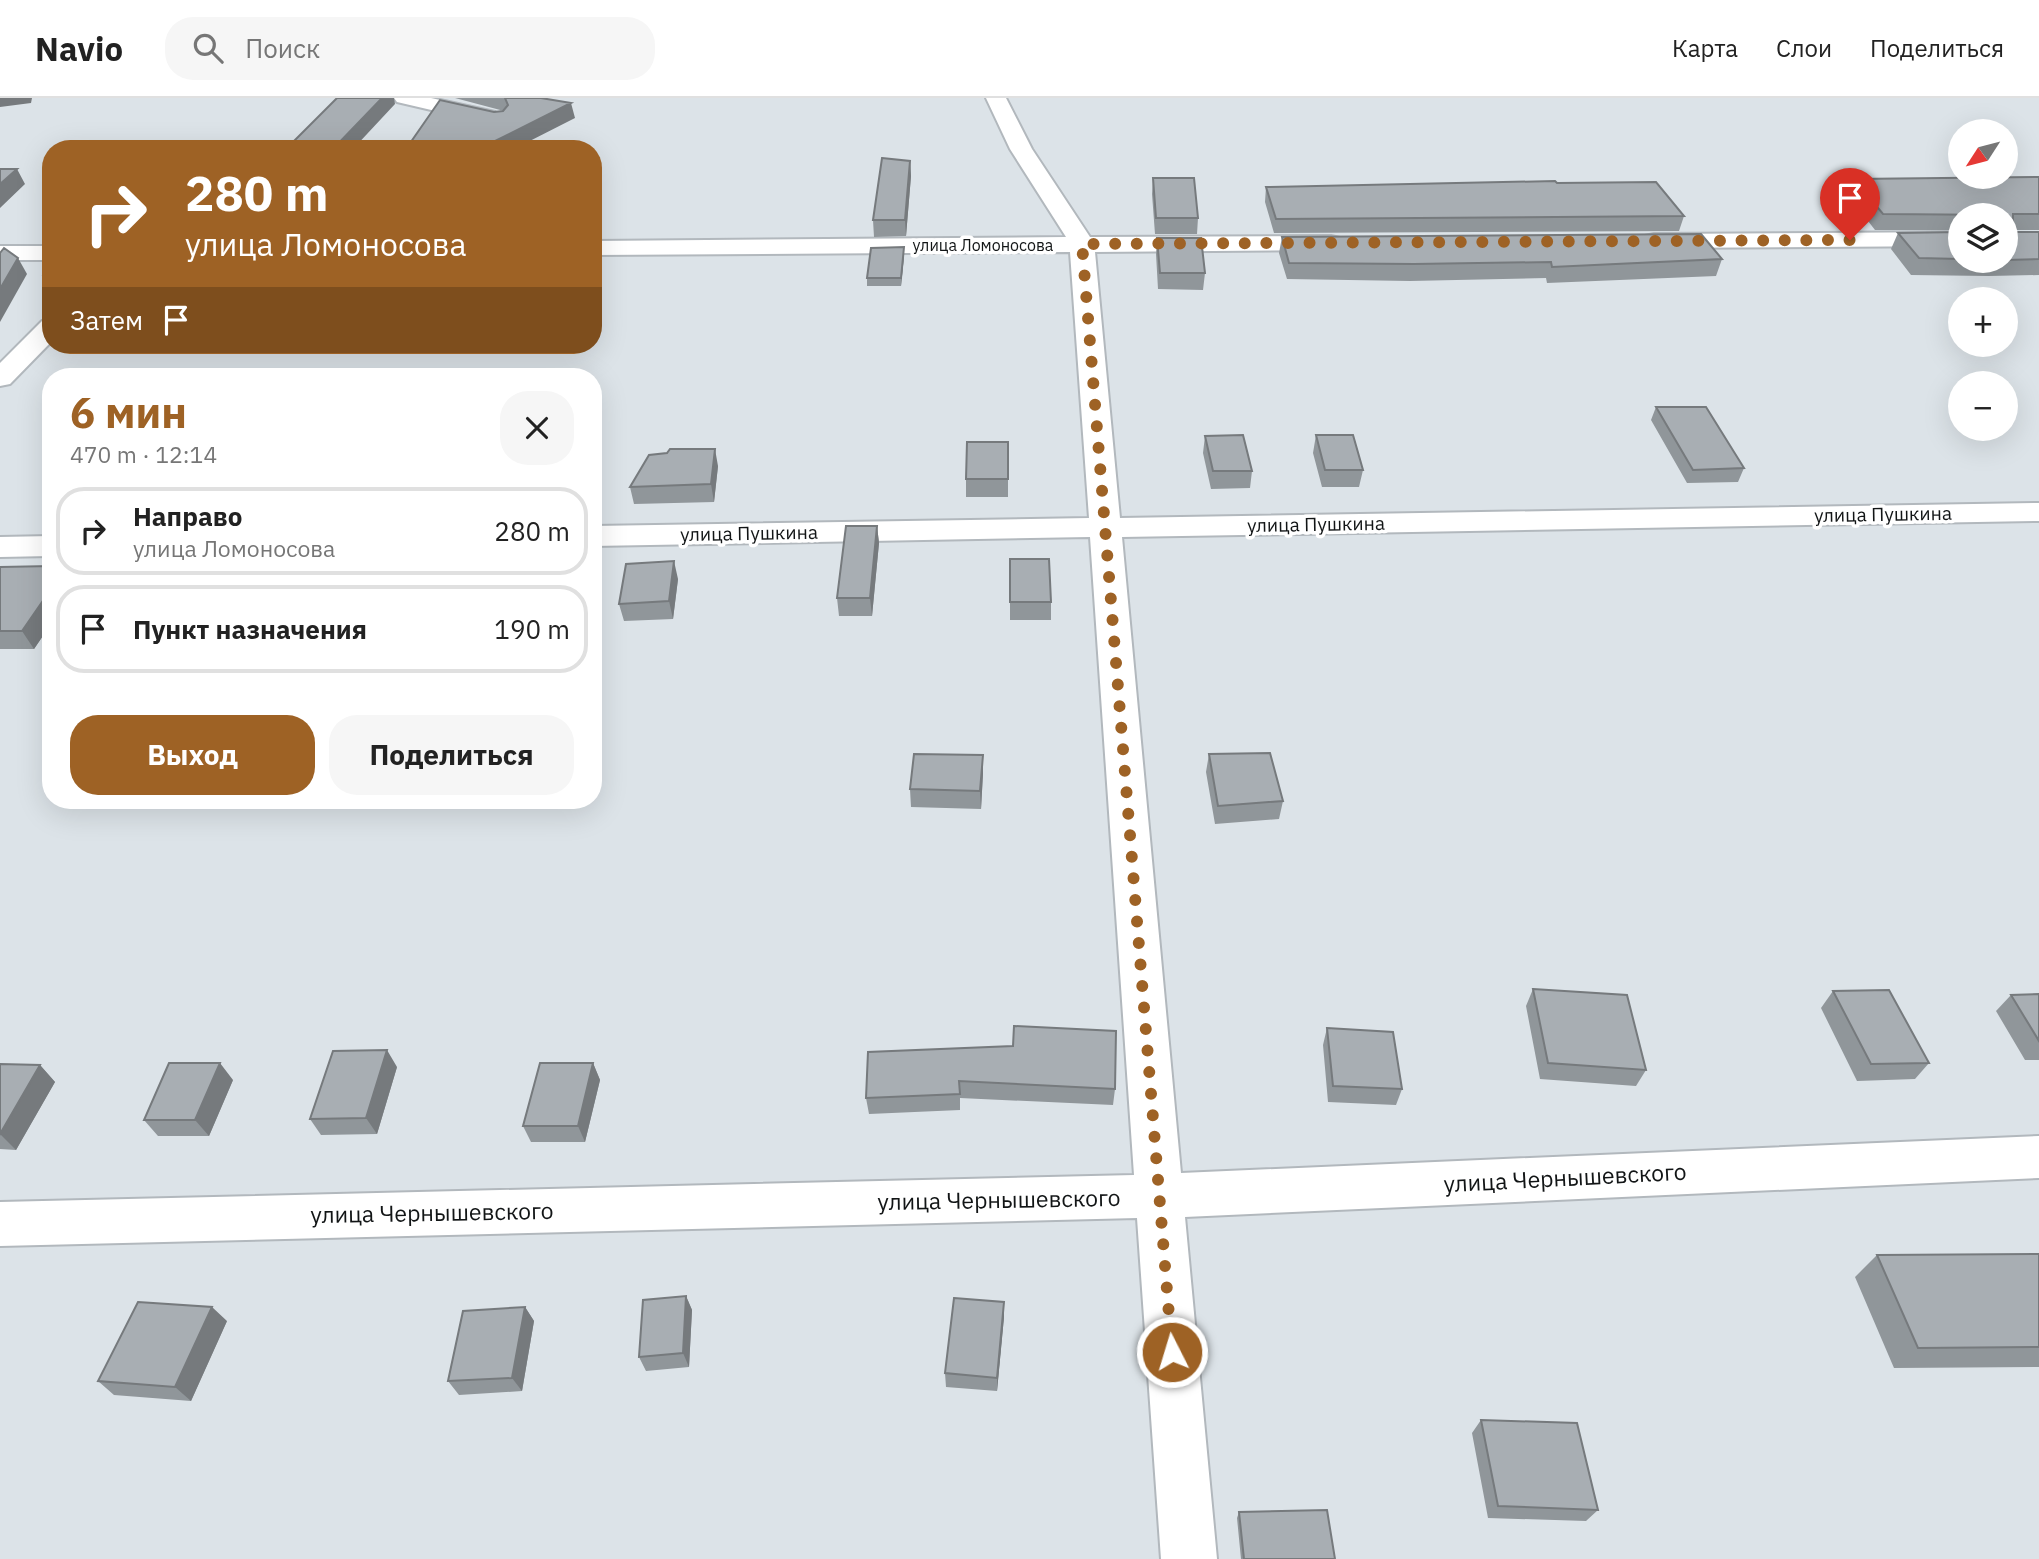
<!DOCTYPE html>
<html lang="ru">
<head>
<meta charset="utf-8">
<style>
	:root { --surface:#fff; --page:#f6f6f6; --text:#222; --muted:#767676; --line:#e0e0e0; --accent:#9e6225 }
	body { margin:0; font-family:"IBM Plex Sans",sans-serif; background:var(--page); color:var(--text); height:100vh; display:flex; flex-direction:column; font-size:26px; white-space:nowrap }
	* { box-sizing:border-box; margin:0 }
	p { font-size:23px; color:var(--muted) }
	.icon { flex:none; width:38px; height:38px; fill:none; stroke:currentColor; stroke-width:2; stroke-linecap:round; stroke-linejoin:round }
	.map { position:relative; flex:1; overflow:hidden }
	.sheet { position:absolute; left:42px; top:270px; width:560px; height:441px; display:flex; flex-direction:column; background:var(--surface); border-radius:28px; box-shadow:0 7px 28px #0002 }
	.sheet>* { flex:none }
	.top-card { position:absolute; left:42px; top:42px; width:560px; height:214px; border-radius:28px; box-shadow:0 7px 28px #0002; background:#9e6225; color:#fff; overflow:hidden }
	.needle { width:46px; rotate:234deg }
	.controls { position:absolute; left:1948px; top:21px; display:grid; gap:14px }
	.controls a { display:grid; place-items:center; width:70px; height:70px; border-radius:50%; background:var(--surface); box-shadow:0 7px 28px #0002; font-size:35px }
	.pin { position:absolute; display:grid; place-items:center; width:60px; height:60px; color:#fff; margin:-72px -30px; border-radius:50% 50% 50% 0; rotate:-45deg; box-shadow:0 0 7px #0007 }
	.pin .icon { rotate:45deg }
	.me { position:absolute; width:77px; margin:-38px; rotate:355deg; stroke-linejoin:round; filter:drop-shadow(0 0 5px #0008) }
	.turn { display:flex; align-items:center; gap:24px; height:147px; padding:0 28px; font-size:32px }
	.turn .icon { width:91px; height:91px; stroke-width:2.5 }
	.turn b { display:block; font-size:49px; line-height:60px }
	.then { display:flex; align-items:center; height:66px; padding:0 28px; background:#0003; gap:14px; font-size:26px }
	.round { display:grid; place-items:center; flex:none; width:74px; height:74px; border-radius:28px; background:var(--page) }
	.overview { display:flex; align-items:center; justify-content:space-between; height:119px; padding:0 28px }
	h1 { font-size:42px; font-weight:700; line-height:52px; color:var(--accent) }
	.cta { display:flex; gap:14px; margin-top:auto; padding:14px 28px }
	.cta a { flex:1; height:80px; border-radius:28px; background:var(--accent); color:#fff; font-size:28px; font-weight:700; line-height:80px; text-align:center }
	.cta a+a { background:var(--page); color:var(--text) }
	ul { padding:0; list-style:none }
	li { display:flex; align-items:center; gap:21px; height:88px; margin:0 14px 10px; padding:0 14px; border:4px solid var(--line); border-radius:28px }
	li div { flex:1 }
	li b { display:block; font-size:26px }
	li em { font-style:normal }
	header { display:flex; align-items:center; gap:42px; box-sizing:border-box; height:98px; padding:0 35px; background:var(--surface); border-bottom:2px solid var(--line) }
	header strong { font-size:33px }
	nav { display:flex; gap:38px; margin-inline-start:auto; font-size:24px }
	.search { width:490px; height:63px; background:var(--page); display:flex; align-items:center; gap:18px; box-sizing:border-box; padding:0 24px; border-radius:28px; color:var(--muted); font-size:26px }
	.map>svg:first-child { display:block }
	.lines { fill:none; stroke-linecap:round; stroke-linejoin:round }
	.minor-casing { stroke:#b2b8bd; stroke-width:4 }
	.minor { fill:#fff; fill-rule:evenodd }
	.wall { fill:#90969a }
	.shaded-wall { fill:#767a7d }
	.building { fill:#a8aeb3; stroke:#767a7d; stroke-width:2 }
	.route { stroke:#9e6225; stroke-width:12; stroke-dasharray:0 21.6 }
	.labels { text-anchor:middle; stroke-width:7; stroke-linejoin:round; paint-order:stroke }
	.far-street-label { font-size:16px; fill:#121516; stroke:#fff }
	.street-label { font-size:19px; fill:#121516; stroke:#fff }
	.near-street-label { font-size:23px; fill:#121516; stroke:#fff }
</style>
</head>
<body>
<header>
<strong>Navio</strong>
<div class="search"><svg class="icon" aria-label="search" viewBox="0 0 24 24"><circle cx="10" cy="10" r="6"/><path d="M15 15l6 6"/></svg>Поиск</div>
<nav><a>Карта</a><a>Слои</a><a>Поделиться</a></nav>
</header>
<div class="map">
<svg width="2039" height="1461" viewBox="0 0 2039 1461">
	<rect width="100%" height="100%" fill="#dce3e8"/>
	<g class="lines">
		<defs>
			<path id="minor" d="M394,0H431L495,14L498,19L495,24L487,25L397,4Z
				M986,0H1006L1032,51L1090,139L1331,138L1340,140L1343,145L1340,150L1331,152L1095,154L1120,420L2039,405V423L1122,439L1181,1075L2039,1038V1080L1185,1119L1217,1461H1161L1137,1120L0,1148V1104L1134,1077L1090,439L593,448V428L1089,420L1070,154L593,157V143L1066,139L1010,51Z
				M1960,134V148L1654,150L1645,148L1642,143L1645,138L1654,136Z
				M0,148H51V162H0Z
				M51,221V244L10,286L0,288V265L42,223Z
				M51,438V458L0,459V439Z"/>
		</defs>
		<use href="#minor" class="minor-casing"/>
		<use href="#minor" class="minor"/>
	</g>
	<path class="wall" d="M455,0H541L575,20L494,14L504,13Z
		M910,63L911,78L906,138L874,139L873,122Z
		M2039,79V132H2013V134H2039V177L1989,178L1911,177L1891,151L1898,135L1960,134V163H2006V117H1960V132H1875L1848,97L1854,81Z
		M1153,80L1198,120L1197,136H1155L1152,96Z
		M1557,85L1684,118L1679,133L1274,135L1265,104L1266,89Z
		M1282,139L1722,161L1716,178L1547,185L1546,180L1410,183L1287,181L1279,155Z
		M1157,140L1205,175L1203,192L1158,191L1156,156Z
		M904,158L901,188H867V180Z
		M44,177H51V189Z
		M1656,309L1744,370L1738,384L1687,385L1651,322Z
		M1316,337L1363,372L1359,389H1322L1313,355Z
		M1205,338L1252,373L1250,390L1211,391L1203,355Z
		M1008,344V399H966V381Z
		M718,368L714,404L634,406L630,389Z
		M877,428L879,445L872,518H839L837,500Z
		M1010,461L1051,504V522H1010Z
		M51,468V526L34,551H0V469Z
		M678,481L673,521L624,523L619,506Z
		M1209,656L1283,703L1279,721L1215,726L1206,674Z
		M983,657V675L981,711L911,709L910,691Z
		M1533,891L1646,972L1636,988L1540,981L1526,908Z
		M1833,893L1929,965L1915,981L1857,983L1821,910Z
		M2039,896V962H2025L1996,913L2011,897Z
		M1327,930L1402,991L1396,1007L1328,1004L1323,947Z
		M1013,948L1115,991L1113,1007L960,1000V1012L869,1016L866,1000Z
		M593,965L600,982L585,1044H531L523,1028Z
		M0,966L40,967L55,984L16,1052L0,1051Z
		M397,969L377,1036L321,1037L310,1021Z
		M233,982L209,1038H158L144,1022Z
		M2039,1156V1269L1894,1270L1855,1179L1877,1157Z
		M686,1198L692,1212L689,1269L646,1273L639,1259Z
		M525,1209L534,1223L522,1293L459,1297L448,1283Z
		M1004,1219L997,1293L946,1289L945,1275Z
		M227,1223L191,1303L114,1297L98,1283Z
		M1481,1322L1598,1412L1586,1423L1488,1420L1472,1335Z
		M1239,1414L1335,1461H1241L1237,1420Z"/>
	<path class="shaded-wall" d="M0,0H32L31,5L0,9Z
		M382,0H394L395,6L353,51H333Z
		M571,5L575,20L514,51H479Z
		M910,63L911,78L906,138L905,122Z
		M17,71L25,86L0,110V86Z
		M904,149V158L901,188V180Z
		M18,160L27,176L0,224V191Z
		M715,351L718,368L714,404L711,386Z
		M877,428L879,445L872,518L870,500Z
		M674,463L678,481L673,521L669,503Z
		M51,491V526L34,551L22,533Z
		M983,657V675L981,711L980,693Z
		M387,952L397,969L377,1036L366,1020Z
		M220,965L233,982L209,1038L195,1022Z
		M593,965L600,982L585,1044L578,1028Z
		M40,967L55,984L16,1052L0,1036Z
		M686,1198L692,1212L689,1269L683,1255Z
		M1004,1204V1219L997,1293V1280Z
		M212,1209L227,1223L191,1303L175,1289Z
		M525,1209L534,1223L522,1293L512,1280Z"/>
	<path class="building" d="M337,0H382L333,51H286Z
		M505,0H541L571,5L479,51H406L440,2L494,14L503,13L508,7Z
		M882,60L910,63L905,122H873Z
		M0,71H17L0,86Z
		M2039,79V116H2013V134H2039V161L2006,162V117L1883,116L1854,81Z
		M1153,80H1194L1198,120H1156Z
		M1555,83L1557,85L1656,84L1684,118L1276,121L1266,89Z
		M1960,134V161L1919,160L1898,135Z
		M1701,136L1722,161L1552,169L1551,164L1414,166L1289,165L1282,139Z
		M1157,140H1201L1205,175H1160Z
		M904,149L901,180H867L871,150Z
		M4,150L18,160L0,191V155Z
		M51,170V177H44Z
		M1656,309H1706L1744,370L1693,372Z
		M1243,337L1252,373H1213L1205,338Z
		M1316,337H1353L1363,372H1325Z
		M967,344H1008V381H966Z
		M670,351H715L711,386L630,389L649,357L667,355Z
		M846,428H877L870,500H837Z
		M1010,461H1049L1051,504H1010Z
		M674,463L669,503L619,506L626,466Z
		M51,468V491L22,533H0V469Z
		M1270,655L1283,703L1218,708L1209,656Z
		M914,656L983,657L980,693L910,691Z
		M1533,891L1627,897L1646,972L1548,965Z
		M1889,892L1929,965L1871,966L1833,893Z
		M2039,896V943L2011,897Z
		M1014,928L1116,933L1115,991L959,983L960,996L866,1000L868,954L1013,948Z
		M1327,930L1393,934L1402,991L1333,988Z
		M387,952L366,1020L310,1021L333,953Z
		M169,965H220L195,1022H144Z
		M540,965H593L578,1028H523Z
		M0,966L40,967L0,1036Z
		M2039,1156V1249L1918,1250L1877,1157Z
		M686,1198L683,1255L639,1259L643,1202Z
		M954,1200L1004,1204L997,1280L945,1275Z
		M138,1204L212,1209L175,1289L98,1283Z
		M525,1209L512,1280L448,1283L463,1213Z
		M1481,1322L1577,1325L1598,1412L1498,1408Z
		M1327,1412L1335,1461H1244L1239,1414Z"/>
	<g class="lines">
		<path class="route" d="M1172,1254L1082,146L1850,142"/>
	</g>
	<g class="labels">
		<g class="far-street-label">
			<text x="983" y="153">улица Ломоносова</text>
		</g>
		<g class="street-label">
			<text transform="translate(1883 416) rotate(-1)" y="7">улица Пушкина</text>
			<text transform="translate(1316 426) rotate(-1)" y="7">улица Пушкина</text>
			<text transform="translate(749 435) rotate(-1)" y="7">улица Пушкина</text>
		</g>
		<g class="near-street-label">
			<text transform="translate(1565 1080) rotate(-3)" y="8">улица Чернышевского</text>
			<text transform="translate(999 1102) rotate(-1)" y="8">улица Чернышевского</text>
			<text transform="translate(432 1115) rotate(-1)" y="8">улица Чернышевского</text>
		</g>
	</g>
</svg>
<div class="controls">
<a><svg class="needle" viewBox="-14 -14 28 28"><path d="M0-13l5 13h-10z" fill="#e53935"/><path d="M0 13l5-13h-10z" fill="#767676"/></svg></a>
<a><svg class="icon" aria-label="layers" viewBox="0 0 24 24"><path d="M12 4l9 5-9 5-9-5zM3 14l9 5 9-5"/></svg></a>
<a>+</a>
<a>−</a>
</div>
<div class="pin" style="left:1850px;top:142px;background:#d93025"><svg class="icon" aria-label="arrive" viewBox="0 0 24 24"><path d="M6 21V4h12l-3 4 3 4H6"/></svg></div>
<svg class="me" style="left:1172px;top:1254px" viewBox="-20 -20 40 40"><circle r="17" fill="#9e6225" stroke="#fff" stroke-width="3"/><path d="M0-11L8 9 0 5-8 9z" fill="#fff"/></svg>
<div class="top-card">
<div class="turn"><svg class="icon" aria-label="right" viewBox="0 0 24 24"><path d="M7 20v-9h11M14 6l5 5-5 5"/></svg><div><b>280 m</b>улица Ломоносова</div></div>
<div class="then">Затем<svg class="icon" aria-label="arrive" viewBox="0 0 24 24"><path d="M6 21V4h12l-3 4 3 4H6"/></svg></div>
</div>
<section class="sheet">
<div class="overview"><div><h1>6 мин</h1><p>470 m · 12:14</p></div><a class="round"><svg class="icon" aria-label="close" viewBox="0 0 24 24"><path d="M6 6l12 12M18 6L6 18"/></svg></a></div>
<ul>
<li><svg class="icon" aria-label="right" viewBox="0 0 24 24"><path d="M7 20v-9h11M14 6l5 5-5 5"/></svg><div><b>Направо</b><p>улица Ломоносова</p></div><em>280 m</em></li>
<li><svg class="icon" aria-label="arrive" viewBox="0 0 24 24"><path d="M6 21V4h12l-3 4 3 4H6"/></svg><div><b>Пункт назначения</b></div><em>190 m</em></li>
</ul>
<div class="cta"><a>Выход</a><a>Поделиться</a></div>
</section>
</div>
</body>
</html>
